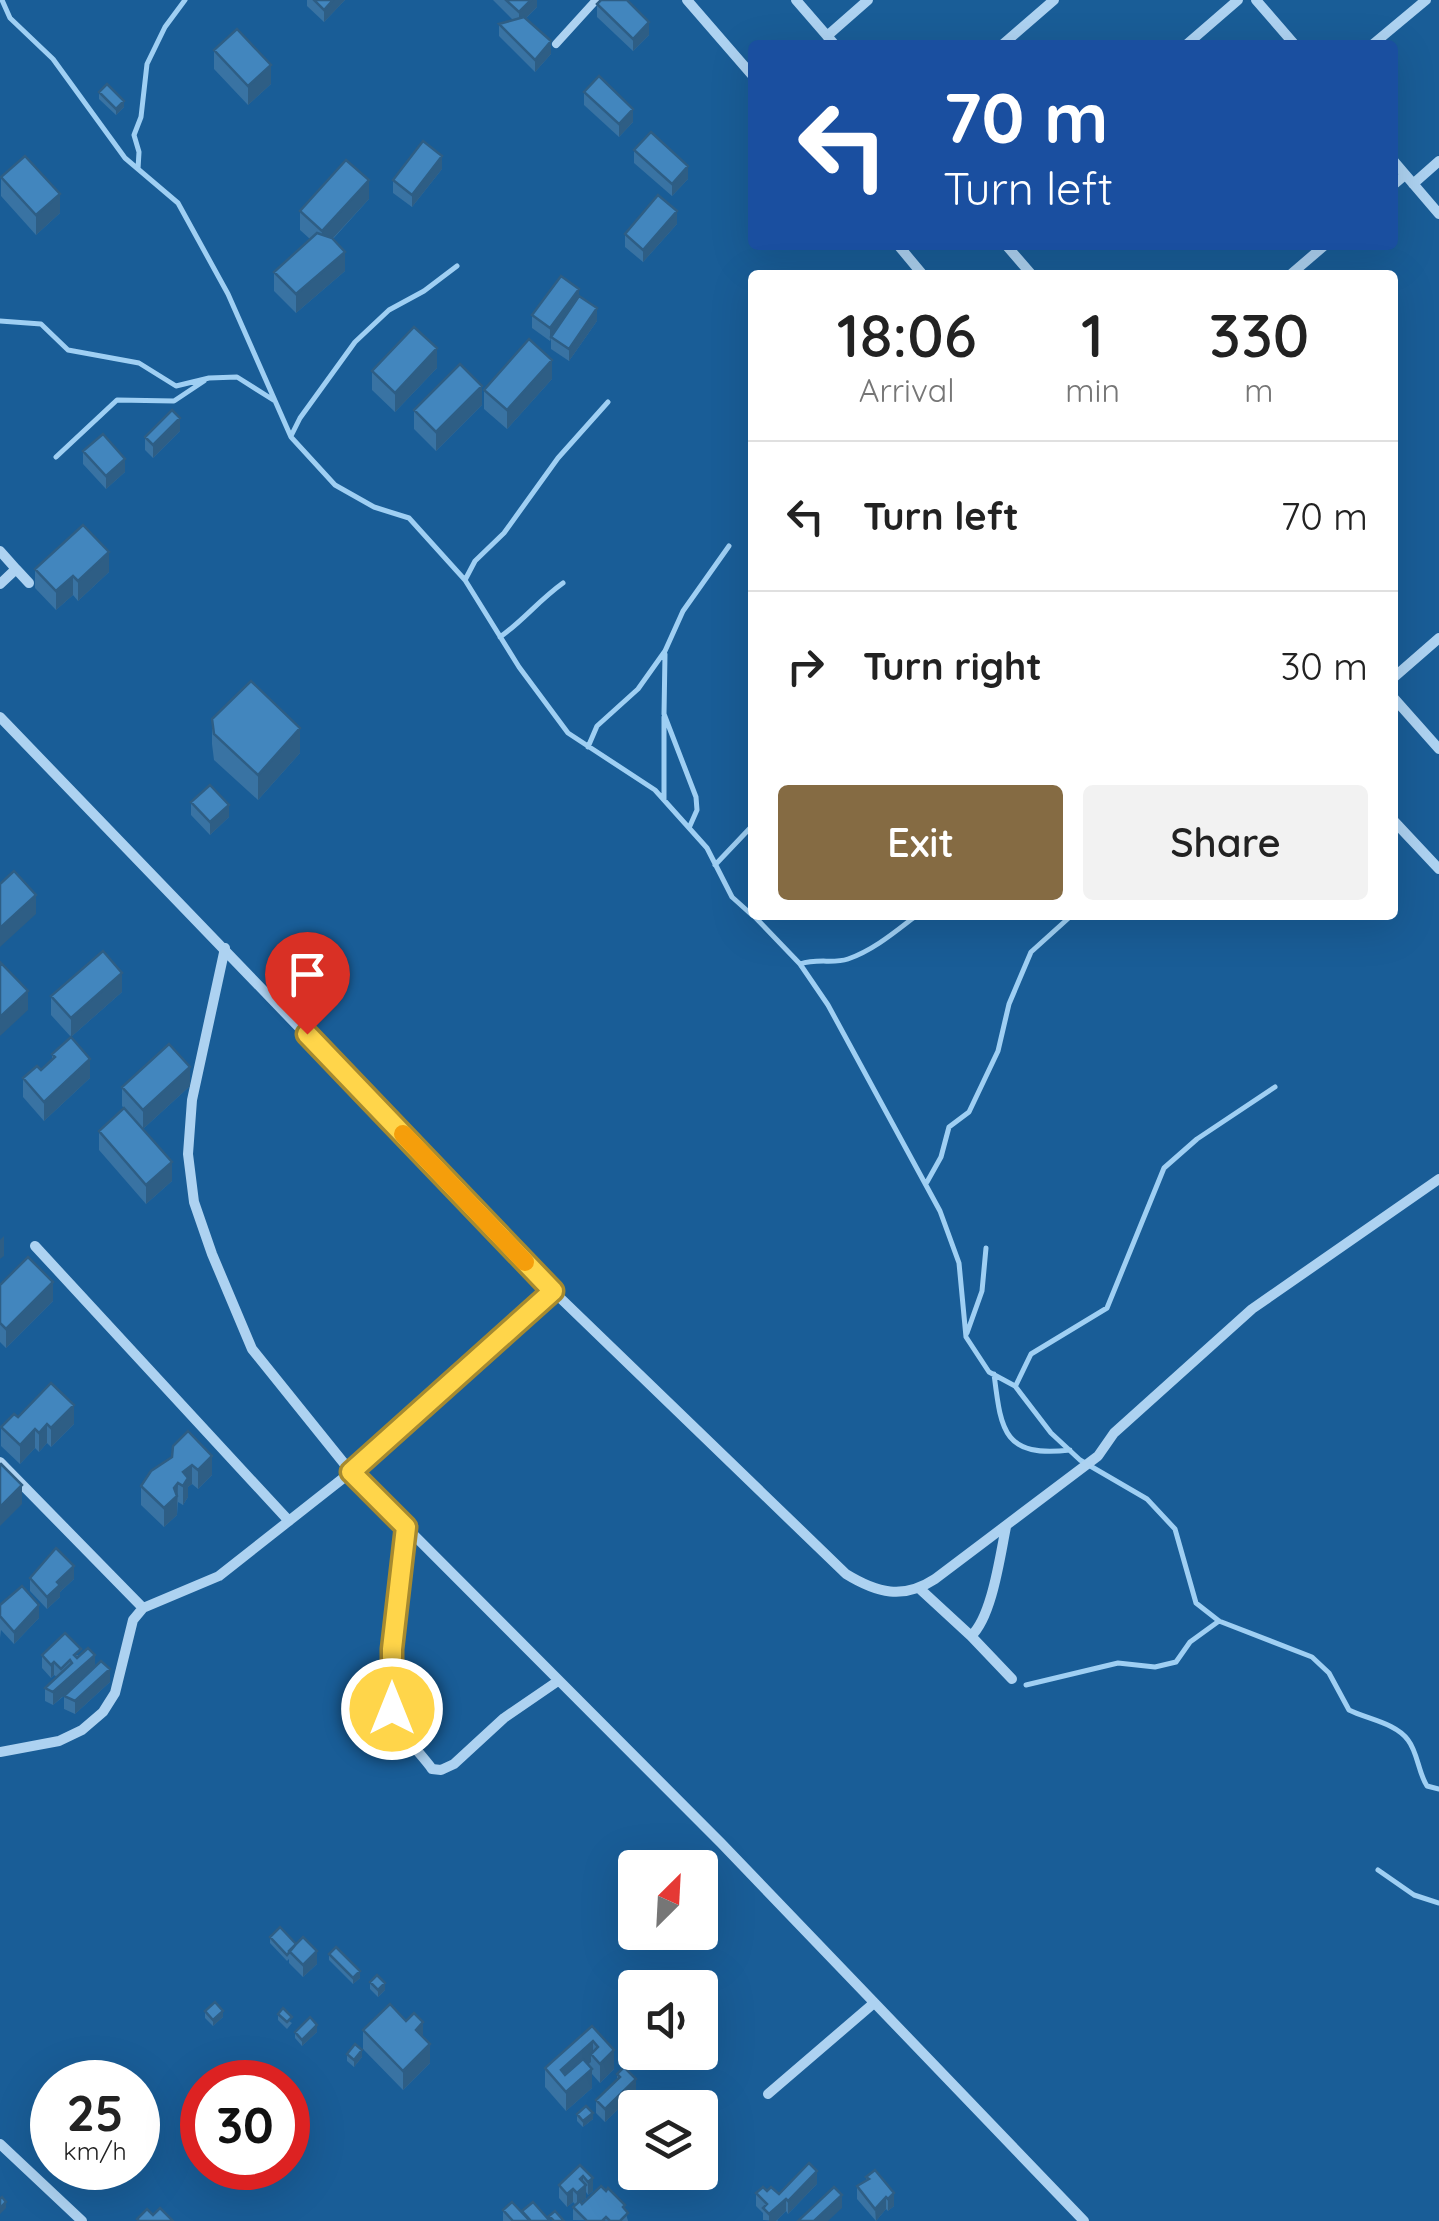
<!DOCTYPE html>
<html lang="en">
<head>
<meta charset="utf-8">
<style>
	:root { --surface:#fff; --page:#f2f2f2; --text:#222; --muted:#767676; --line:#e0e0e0; --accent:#856b43 }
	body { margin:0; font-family:Quicksand,sans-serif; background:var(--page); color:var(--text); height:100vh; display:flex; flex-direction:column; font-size:38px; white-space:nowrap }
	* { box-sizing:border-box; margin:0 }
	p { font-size:32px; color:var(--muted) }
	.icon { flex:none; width:55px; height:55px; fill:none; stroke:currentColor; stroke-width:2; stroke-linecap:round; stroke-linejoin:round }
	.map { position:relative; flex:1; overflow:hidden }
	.drawer { position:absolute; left:748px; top:270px; width:650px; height:650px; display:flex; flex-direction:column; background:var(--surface); border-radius:10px; box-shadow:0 10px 40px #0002 }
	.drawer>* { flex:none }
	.guide { position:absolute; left:748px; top:40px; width:650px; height:210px; border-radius:10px; box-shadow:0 10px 40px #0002; background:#1a4fa0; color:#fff; overflow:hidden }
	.needle { width:65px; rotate:24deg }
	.controls { position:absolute; left:618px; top:1850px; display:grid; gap:20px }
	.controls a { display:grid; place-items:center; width:100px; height:100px; border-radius:10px; background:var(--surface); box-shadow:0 10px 40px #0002; font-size:50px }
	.speed { position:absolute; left:30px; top:2060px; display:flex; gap:20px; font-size:50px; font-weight:700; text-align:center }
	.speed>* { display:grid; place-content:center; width:130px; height:130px; border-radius:50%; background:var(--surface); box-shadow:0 10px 40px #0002; line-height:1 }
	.speed small { font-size:25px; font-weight:400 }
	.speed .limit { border:15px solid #d22; background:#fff; color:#111 }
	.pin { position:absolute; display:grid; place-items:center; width:85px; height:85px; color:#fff; margin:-102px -42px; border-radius:50% 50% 50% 0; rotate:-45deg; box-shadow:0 0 10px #0007 }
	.pin .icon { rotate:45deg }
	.me { position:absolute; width:110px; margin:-55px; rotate:0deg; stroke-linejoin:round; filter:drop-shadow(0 0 8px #0008) }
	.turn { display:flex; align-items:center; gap:35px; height:210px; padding:0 30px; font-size:45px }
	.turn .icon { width:130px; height:130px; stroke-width:2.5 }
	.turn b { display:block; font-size:70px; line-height:85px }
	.eta { display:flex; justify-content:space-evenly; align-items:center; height:170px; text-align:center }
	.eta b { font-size:60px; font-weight:600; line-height:70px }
	.button { display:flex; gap:20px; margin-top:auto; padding:20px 30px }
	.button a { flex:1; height:115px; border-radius:10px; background:var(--accent); color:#fff; font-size:40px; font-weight:600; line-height:115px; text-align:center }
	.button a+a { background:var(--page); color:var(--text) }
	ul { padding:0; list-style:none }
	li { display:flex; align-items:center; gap:30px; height:150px; padding:0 30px; border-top:2px solid var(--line) }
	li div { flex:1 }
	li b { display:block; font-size:38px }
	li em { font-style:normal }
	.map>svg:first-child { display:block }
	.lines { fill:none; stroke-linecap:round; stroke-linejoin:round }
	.stream { stroke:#9fcff3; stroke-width:5 }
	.service { stroke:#add2f1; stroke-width:8 }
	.minor { stroke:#add2f1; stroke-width:10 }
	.wall { fill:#3973a3 }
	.shaded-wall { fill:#2e5e85 }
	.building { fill:#4286be; stroke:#2e5e85; stroke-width:2.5 }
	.route-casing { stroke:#a68a30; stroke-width:25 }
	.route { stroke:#ffd54a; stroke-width:18 }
	.slow { stroke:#f59e0b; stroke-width:18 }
</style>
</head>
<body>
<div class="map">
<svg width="1439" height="2221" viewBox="0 0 1439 2221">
	<rect width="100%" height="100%" fill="#195d97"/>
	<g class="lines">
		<path class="stream" d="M2,0L10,18L53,59L125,158L178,203L228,294L291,437L335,485L374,507L409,518L465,580L519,667L568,733L655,790L707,848L732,897L752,915
			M138,169L139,152L134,135L141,117L147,64L165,27L185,0
			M0,321L41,324L68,350L139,363L176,386L209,378L237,377L275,401
			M291,436L300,418L355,342L389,310L424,291L457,266
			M56,457L117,400L174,401L204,381
			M465,580L475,561L504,533L558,458L608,402
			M500,637C524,620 538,601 563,583
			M665,654L664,714L696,797L697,810L689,828
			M588,747L597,726L638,689L665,651L683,611L729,546
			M664,800V717
			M715,865L752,826
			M753,915L800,964L828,1005L940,1211L959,1263L966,1337L989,1372L1015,1386L1051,1433L1080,1460L1147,1499L1175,1529L1196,1603L1219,1621L1312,1657L1329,1673L1349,1710C1367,1719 1396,1723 1408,1740C1418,1753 1418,1772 1427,1786L1439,1789
			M800,964C818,958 833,964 848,959C874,950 896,931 917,915
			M927,1182L941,1157L949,1127L969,1112L998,1051L1009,1004L1031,952L1072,915
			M967,1333L982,1291L986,1248
			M994,1374C1001,1430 1003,1458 1070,1450
			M1016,1385L1031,1354L1107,1308L1164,1168L1197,1139L1275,1087
			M1026,1685L1118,1663L1155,1667L1176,1662L1190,1642L1219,1621
			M1378,1870L1414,1895L1439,1903"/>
		<path class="service" d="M556,44L596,0"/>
		<path class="minor" d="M687,0L752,75
			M796,0L835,45
			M1256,0L1295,45
			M827,36L868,0
			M1002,45L1054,0
			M1186,45L1238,0
			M1372,45L1426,0
			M1392,159L1439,214
			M1413,184L1439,161
			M1392,186L1405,175
			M898,245L923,275
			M1006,245L1032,275
			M1290,275L1325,245
			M0,551L16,569L0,584
			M16,569L29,583
			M1392,679L1439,638
			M1392,696L1439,749
			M0,717L553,1291L846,1574C877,1593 903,1600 935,1579L1098,1456L1114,1433L1252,1309L1439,1179
			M1392,819L1439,869
			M225,948L192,1100L188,1154L194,1202L212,1254L252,1349L351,1472L721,1843L1084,2221
			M35,1246L289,1521
			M0,1462L143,1608
			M406,1527C402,1570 378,1692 399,1726C407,1741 422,1755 432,1769L441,1770L454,1764L504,1718L558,1681
			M920,1589L971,1636C992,1617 1000,1556 1006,1527
			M971,1636L1012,1679
			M0,1752L59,1741L82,1730L103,1712L115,1693L133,1620L143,1608L219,1576L351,1472L553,1291
			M768,2094L874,2003
			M0,2144L82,2221"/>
	</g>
	<path class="wall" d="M307,0H345L324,22L307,6Z
		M493,0H537V7L526,18L551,54L535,72L499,36V24L513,20Z
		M597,4L649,35L633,51L597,17Z
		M214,50L271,84L248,105L214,69Z
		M99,92L124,107L116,115L99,99Z
		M584,92L633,122L619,137L584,105Z
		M634,150L688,179L672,196L634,163Z
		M442,169L412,207L393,193V180Z
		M1,177L60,213L36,235L1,196Z
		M369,199L333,239L345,271L296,313L274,291V272L310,239L300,230V211Z
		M677,224L643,262L625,247V234Z
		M579,297L597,321L569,361L551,349V339L550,341L532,328V315Z
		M437,368L395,412L372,390V371Z
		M552,379L507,429L484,409V390Z
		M482,405L436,451L414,429V410Z
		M180,431L153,458L145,450V437Z
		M83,451L125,472L106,489L83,464Z
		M35,569L109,572L78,601L73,595L56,610L35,588Z
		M212,719L300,753L258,800L214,760L212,744Z
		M191,802L229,817L210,835L191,815Z
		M122,992L71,1037L51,1015V996Z
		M52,1054L90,1078L44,1121L23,1097V1078L41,1070L52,1060Z
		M190,1086L143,1129L172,1181L146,1204L99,1150V1131L124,1108L122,1106V1087Z
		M0,1285L53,1301L6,1348L0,1342Z
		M18,1417L74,1424L51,1447L47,1443L39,1452L35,1448L20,1464L1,1446V1427Z
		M172,1457L212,1475L198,1489L192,1484L188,1487V1497L183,1505L178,1502L177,1515L164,1527L141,1505V1486Z
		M30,1578L74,1579L60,1592V1597L47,1609L30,1591Z
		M0,1605L39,1618L14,1644L1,1630L0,1638Z
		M42,1655H81L110,1682L75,1714L64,1709V1696L53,1705L45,1701V1688L57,1677L54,1675L51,1678L42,1668Z
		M270,1937L317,1964L303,1977L289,1963V1959L287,1961L270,1943Z
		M329,1954L360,1978L353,1984L329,1960Z
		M370,1982L385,1990L378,1997L370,1989Z
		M205,2011L223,2017L213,2026L205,2018Z
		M278,2014L292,2023L287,2029L278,2020Z
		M592,2026L614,2069L600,2083L592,2074V2088L566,2111L545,2087V2068Z
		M363,2030L423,2037L430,2063L403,2090L363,2049Z
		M295,2032H317L302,2046L295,2038Z
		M347,2054L362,2057L354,2067L347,2061Z
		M617,2074L636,2092L605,2122L596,2113V2100L617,2080Z
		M577,2114L593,2119L583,2127L577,2121Z
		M580,2165L593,2191L588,2195L586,2192V2198L581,2202L625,2210L628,2221L573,2220V2207L576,2205L573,2202L567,2207L559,2198V2185Z
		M866,2177L894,2206L888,2211L886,2209L876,2221L857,2199V2186L866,2180Z
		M817,2184L788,2214L786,2211L777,2220L778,2221L763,2220V2213L756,2206V2193L767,2191L779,2194Z
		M503,2210L522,2213L549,2221H503Z"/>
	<path class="shaded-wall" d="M333,0H345L324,22V10Z
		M531,0H537V7L519,25V12Z
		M649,22V35L633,51V39Z
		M551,41V54L535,72V60Z
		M271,65V84L248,105V86Z
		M124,101V107L116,115V109Z
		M633,109V122L619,137V124Z
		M442,156V169L412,207V195Z
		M688,166V179L672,196V184Z
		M369,180V199L322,250V231Z
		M60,194V213L36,235V215Z
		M677,211V224L643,262V250Z
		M345,252V271L296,313V294Z
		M579,289V301L551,337L550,341V328Z
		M597,308V321L569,361V349Z
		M437,348V368L395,412V393Z
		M552,360V379L507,429V410Z
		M482,386V405L436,451V432Z
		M180,418V431L153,458V445Z
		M125,459V472L106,489V476Z
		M109,552V572L78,601V581Z
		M73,576V595L56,610V591Z
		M300,728V753L258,800V775Z
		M229,805V817L210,835V822Z
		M36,895V914L0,947V928Z
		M122,973V992L71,1037V1018Z
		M28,991V1010L0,1036V1017Z
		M90,1059V1078L44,1121V1102Z
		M190,1067V1086L143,1129V1110Z
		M172,1162V1181L146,1204V1185Z
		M4,1236V1256L0,1259V1240Z
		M53,1282V1301L6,1348V1329Z
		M74,1405V1424L51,1447V1428Z
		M47,1424V1443L39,1452V1433Z
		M35,1429V1448L20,1464V1445Z
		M212,1456V1475L198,1489V1470Z
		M192,1465V1484L188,1487V1497L183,1505V1472Z
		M178,1483L177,1515L164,1527V1508Z
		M22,1485V1504L0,1526V1507Z
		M74,1566V1579L60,1592V1597L47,1609V1597L57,1582Z
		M39,1605V1618L14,1644V1632Z
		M95,1655V1668L53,1705V1692Z
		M54,1662V1675L51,1678V1665Z
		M110,1669V1682L75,1714V1701Z
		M317,1951V1964L303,1977V1965Z
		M360,1971V1978L353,1984V1978Z
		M385,1983V1990L378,1997V1990Z
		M223,2011V2017L213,2026V2020Z
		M423,2022V2041L416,2030Z
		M317,2025V2032L302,2046V2040Z
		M593,2041V2056L591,2054V2062L563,2088L561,2070Z
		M430,2044V2063L403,2090V2071Z
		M362,2050V2057L354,2067V2060Z
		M614,2050V2069L600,2083V2064Z
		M592,2069V2088L566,2111V2092Z
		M636,2079V2092L605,2122V2109Z
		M593,2113V2119L583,2127V2121Z
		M817,2171V2184L788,2214V2201Z
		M583,2176V2187L586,2185V2198L577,2206V2193L580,2179Z
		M593,2178V2191L588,2195V2182Z
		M573,2189V2202L567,2207V2194Z
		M894,2193V2206L888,2211V2199Z
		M842,2195V2208L828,2221H814Z
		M886,2197V2209L876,2221L875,2209Z
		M786,2199V2211L776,2221H769V2214Z
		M6,2202V2208L0,2214V2208Z"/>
	<path class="building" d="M314,0H333L324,10Z
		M506,0H531L519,12Z
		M601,0H627L649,22L633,39L597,4Z
		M524,17L551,41L535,60L499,24Z
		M237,29L271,65L248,86L214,50Z
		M599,76L633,109L619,124L584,92Z
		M107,84L124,101L116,109L99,92Z
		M651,132L688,166L672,184L634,150Z
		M423,141L442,156L412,195L393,180Z
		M25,156L60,194L36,215L1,177Z
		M346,160L369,180L322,231L300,211Z
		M658,195L677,211L643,250L625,234Z
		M317,233L332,238L345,252L296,294L274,272Z
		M561,276L579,289L550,328L532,315Z
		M579,296L597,308L569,349L551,337Z
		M414,327L437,348L395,393L372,371Z
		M529,339L552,360L507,410L484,390Z
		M460,364L482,386L436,432L414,410Z
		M172,410L180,418L153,445L145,437Z
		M103,434L125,459L106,476L83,451Z
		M83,525L109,552L78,581L73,576L56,591L35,569Z
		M251,681L300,728L258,775L214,734L212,719Z
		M210,785L229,805L210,822L191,802Z
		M14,871L36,895L0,928V884Z
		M103,951L122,973L71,1018L51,996Z
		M0,962L28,991L0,1017Z
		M71,1037L90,1059L44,1102L23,1078L37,1066L41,1070L55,1057L52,1054Z
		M169,1044L190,1067L143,1110L122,1087Z
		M124,1108L172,1162L146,1185L99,1131Z
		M28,1257L53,1282L6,1329L0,1323V1285Z
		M51,1383L74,1405L51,1428L47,1424L39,1433L35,1429L20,1445L1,1427L14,1414L18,1417Z
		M188,1431L212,1456L198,1470L192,1465L183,1472L188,1478L183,1486L178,1483L174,1488L177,1496L164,1508L141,1486L151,1471L172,1457L173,1446Z
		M1,1464L22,1485L0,1507V1465Z
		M56,1548L74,1566L57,1582L60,1585L47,1597L30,1578Z
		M22,1586L39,1605L14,1632L0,1616V1605Z
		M65,1633L81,1649L74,1655L77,1658L88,1648L95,1655L53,1692L45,1688L72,1663L70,1660L61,1669L54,1662L51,1665L42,1655Z
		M101,1661L110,1669L75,1701L64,1696Z
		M280,1927L296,1944L287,1955L270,1937Z
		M303,1937L317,1951L303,1965L289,1951Z
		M336,1947L360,1971L353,1978L329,1954Z
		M377,1975L385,1983L378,1990L370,1982Z
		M215,2002L223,2011L213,2020L205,2011Z
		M390,2004L406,2021L414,2013L423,2022L416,2030L430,2044L403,2071L363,2030Z
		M283,2008L292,2017L287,2022L278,2014Z
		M310,2017L317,2025L302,2040L295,2032Z
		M592,2026L614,2050L600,2064L591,2054L598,2047L593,2041L561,2070L565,2075L583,2059L592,2069L566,2092L545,2068Z
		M355,2044L362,2050L354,2060L347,2054Z
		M624,2067L636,2079L605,2109L596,2100L620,2077L617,2074Z
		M586,2106L593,2113L583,2121L577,2114Z
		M809,2163L817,2171L788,2201L786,2199L769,2214L763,2208L767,2204L756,2193L763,2187L767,2191L771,2187L779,2194Z
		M580,2165L593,2178L588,2182L583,2176L580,2179L586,2185L577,2193L573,2189L567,2194L559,2185Z
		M875,2170L894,2193L888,2199L886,2197L875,2209L857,2186L869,2179L866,2177Z
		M601,2186L606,2191L608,2188L625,2205L623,2207L628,2213L620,2221H610L606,2217L603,2220L604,2221H587L573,2207L580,2201L582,2204Z
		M834,2187L842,2195L814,2221H798Z
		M2,2197L6,2202L0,2208V2199Z
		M512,2202L530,2221H513L503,2210Z
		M533,2202L549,2220L548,2221H531L522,2211Z
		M160,2208L173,2221H139L137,2219L147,2209L153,2215Z
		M555,2211L564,2221H554L549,2216Z"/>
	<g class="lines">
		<defs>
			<path id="route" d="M307,1034L553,1291L351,1472L406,1527L392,1649V1709"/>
		</defs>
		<use href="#route" class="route-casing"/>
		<use href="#route" class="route"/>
		<path class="slow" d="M403,1134L525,1262"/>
	</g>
</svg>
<div class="controls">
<a><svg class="needle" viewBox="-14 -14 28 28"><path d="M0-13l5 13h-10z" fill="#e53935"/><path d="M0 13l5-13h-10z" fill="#767676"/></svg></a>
<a><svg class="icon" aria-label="sound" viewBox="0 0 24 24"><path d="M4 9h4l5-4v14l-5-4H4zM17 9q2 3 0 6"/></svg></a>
<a><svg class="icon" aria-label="layers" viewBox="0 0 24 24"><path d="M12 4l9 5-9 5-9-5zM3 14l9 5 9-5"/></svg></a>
</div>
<div class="speed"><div>25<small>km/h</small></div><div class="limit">30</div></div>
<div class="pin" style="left:307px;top:1034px;background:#d93025"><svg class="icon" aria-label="arrive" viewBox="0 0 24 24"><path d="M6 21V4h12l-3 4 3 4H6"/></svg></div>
<svg class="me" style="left:392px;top:1709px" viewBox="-20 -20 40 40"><circle r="17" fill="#ffd54a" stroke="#fff" stroke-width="3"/><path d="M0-11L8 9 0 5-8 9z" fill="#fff"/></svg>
<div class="guide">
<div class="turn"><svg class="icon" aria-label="left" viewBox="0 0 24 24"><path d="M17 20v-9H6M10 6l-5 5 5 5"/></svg><div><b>70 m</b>Turn left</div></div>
</div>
<section class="drawer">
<div class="eta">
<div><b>18:06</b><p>Arrival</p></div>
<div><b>1</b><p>min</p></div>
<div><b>330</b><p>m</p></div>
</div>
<ul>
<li><svg class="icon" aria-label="left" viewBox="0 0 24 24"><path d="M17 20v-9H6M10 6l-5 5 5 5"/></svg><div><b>Turn left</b></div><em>70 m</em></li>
<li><svg class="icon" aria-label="right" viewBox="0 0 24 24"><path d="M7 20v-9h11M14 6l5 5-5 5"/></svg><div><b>Turn right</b></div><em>30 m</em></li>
</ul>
<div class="button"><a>Exit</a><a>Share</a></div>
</section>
</div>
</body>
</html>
